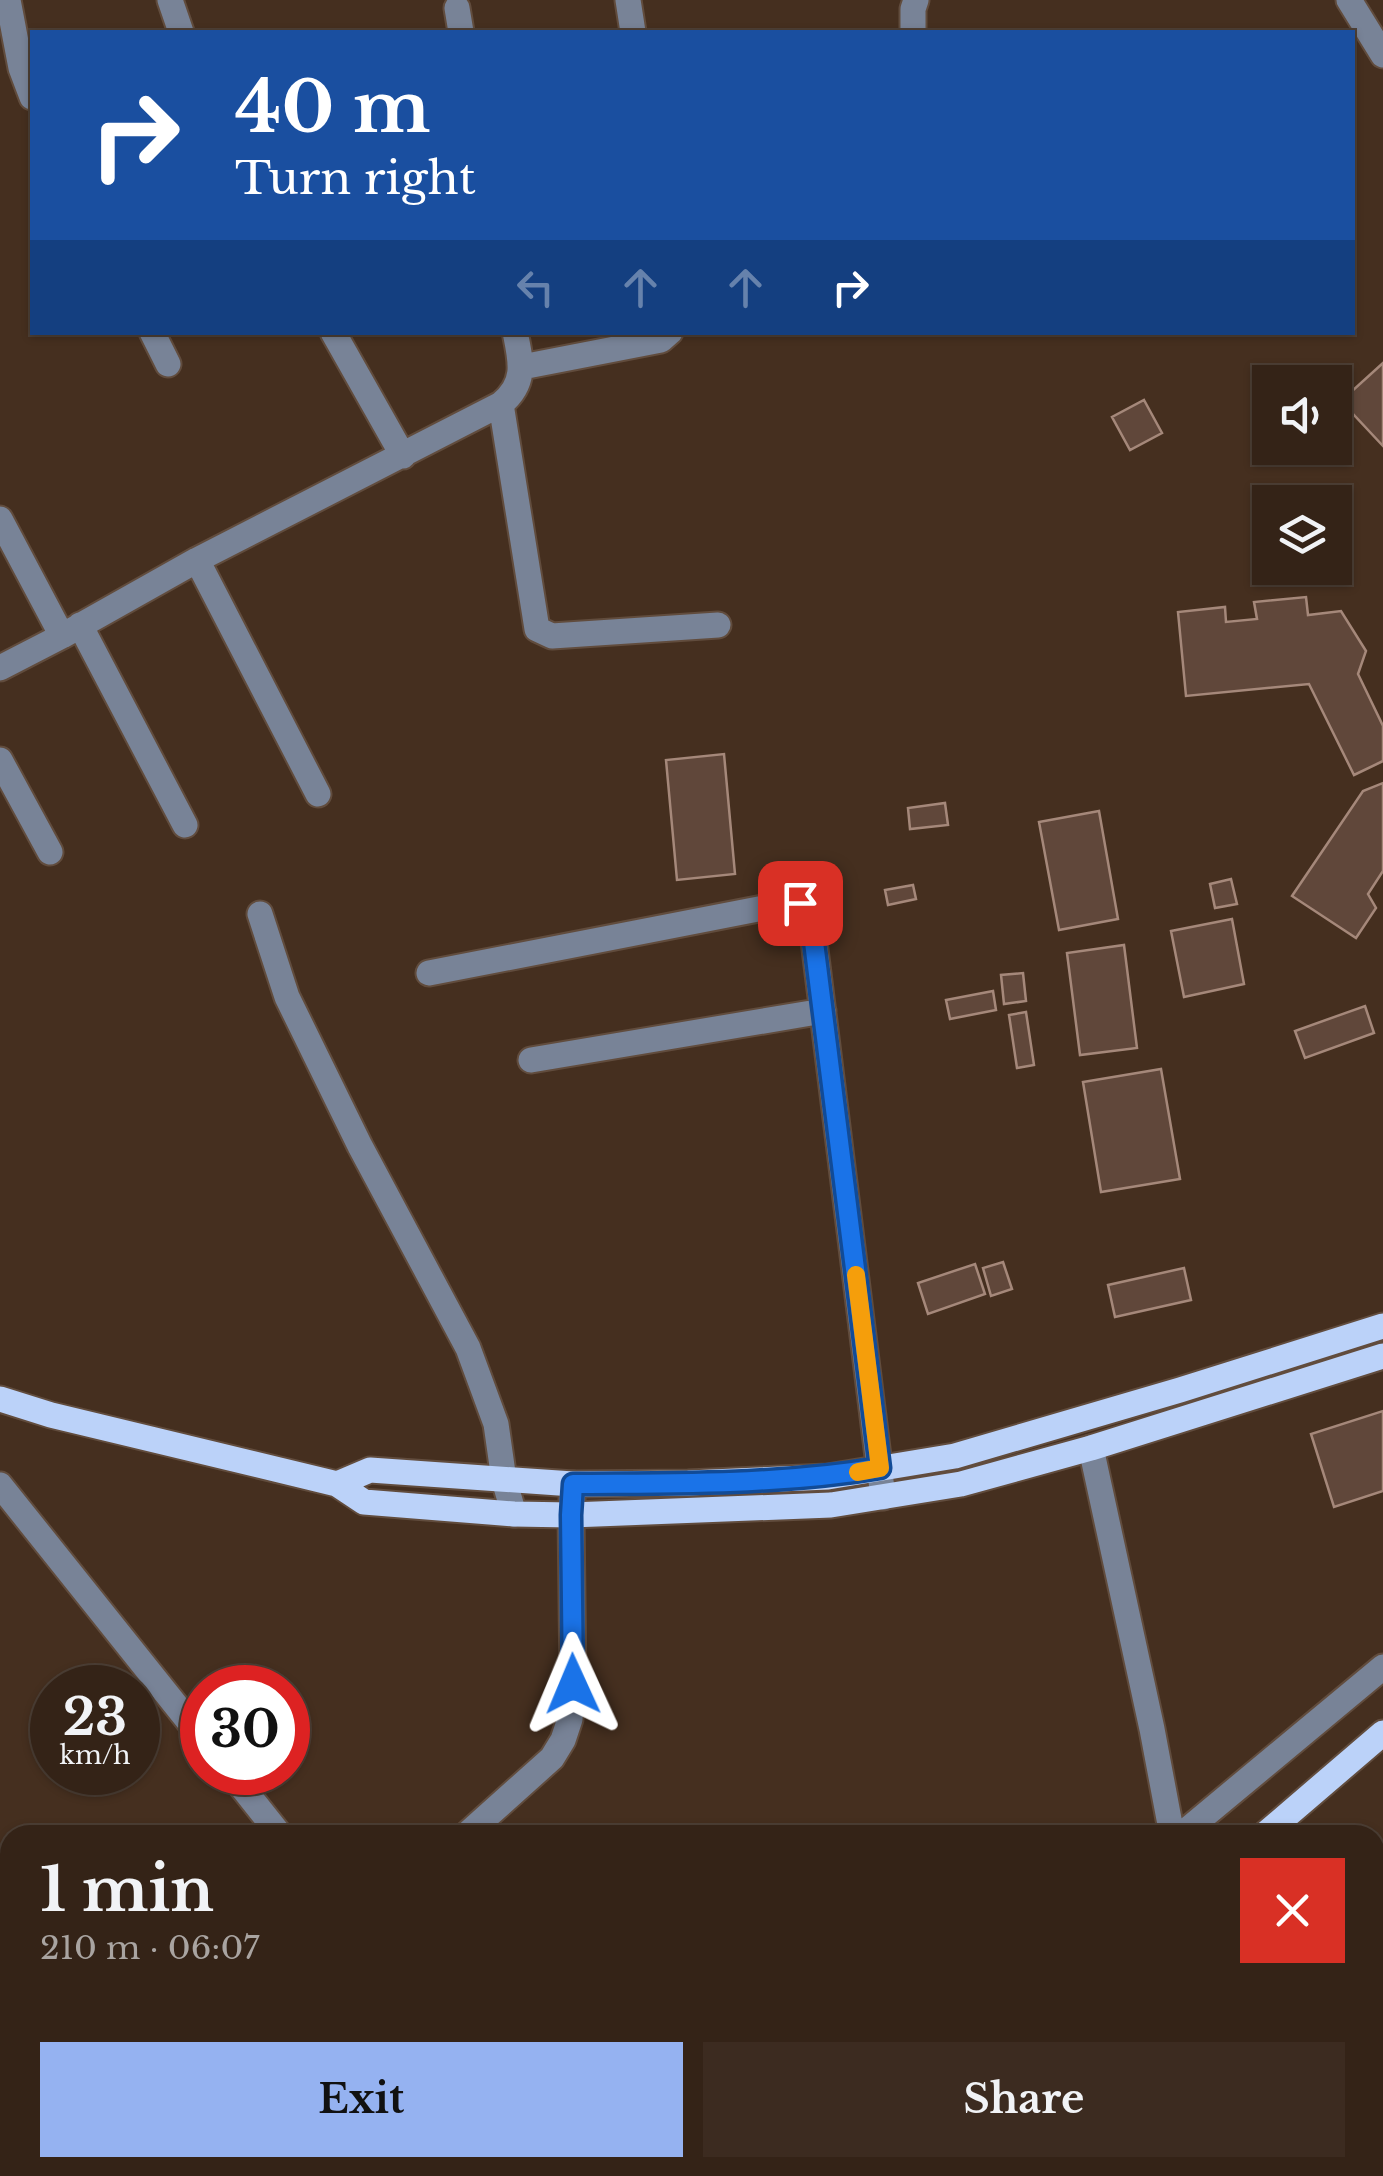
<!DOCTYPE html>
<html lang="en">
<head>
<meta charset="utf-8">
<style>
	:root { --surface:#342317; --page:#3c2b20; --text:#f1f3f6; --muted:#a9a4a1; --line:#4e4036; --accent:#95b2f1 }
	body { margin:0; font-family:"Libre Baskerville",serif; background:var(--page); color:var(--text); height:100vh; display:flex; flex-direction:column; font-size:38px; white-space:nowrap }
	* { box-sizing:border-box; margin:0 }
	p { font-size:32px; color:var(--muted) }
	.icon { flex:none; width:55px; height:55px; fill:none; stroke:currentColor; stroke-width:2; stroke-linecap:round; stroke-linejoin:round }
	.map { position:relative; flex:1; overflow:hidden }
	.drawer { position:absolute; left:0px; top:1825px; width:1385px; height:352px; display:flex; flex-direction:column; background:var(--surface); border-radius:30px 30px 0 0; box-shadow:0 2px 8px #0004,0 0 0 2px var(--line) }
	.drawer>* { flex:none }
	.top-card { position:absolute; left:30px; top:30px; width:1325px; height:305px; border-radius:0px; box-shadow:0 2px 8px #0004,0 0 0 2px var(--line); background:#1a4fa0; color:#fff; overflow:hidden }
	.fabs { position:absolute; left:1252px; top:365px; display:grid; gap:20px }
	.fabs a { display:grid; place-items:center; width:100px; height:100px; border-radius:0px; background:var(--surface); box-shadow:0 2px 8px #0004,0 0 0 2px var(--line); font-size:50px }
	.speed { position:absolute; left:30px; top:1665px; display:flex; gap:20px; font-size:50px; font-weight:700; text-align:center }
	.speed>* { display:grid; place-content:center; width:130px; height:130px; border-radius:50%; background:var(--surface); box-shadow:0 2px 8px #0004,0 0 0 2px var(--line); line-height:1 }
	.speed small { font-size:25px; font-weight:400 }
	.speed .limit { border:15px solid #d22; background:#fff; color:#111 }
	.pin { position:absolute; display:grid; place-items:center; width:85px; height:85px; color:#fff; margin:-42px; border-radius:20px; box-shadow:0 5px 15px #0006 }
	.me { position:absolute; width:110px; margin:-55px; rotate:359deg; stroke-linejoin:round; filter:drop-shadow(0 0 8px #0008) }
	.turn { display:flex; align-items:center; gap:35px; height:210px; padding:0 40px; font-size:45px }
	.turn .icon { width:130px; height:130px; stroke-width:2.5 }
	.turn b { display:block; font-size:70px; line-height:85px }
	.lanes { display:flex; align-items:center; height:95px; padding:0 40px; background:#0003; justify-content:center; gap:50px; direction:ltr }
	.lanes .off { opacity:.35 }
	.round { display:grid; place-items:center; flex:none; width:105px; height:105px; border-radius:0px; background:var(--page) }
	.summary { display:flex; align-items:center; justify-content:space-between; height:170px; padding:0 40px }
	h1 { font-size:60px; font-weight:700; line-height:75px }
	.action { display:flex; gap:20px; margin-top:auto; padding:20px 40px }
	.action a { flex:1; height:115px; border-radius:0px; background:var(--accent); color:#111; font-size:40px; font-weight:700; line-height:115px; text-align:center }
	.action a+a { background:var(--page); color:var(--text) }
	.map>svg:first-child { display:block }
	.building { fill:#60473a; stroke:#a5887a; stroke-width:2.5 }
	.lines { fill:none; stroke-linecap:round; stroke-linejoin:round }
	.minor-casing { stroke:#614c3d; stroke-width:29 }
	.major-casing { stroke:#614c3d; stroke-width:29 }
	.minor { stroke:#788397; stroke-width:25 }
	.major { stroke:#bbd2f9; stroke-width:25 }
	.rail-casing { stroke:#c5b6ab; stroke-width:11 }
	.rail { stroke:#3a2516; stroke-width:8; stroke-dasharray:22; stroke-linecap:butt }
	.route-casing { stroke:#114b97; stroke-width:25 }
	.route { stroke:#1a73e8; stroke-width:18 }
	.slow { stroke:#f59e0b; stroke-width:18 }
</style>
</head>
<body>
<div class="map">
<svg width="1383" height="2176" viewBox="0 0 1383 2176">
	<rect width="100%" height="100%" fill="#452f1f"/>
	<path class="building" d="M1383,363V446L1341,401Z
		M1144,400L1162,433L1130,450L1112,417Z
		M1306,597L1308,615L1341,611L1366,651L1358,674L1383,726V761L1354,775L1309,684L1186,696L1178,612L1225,607L1226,622L1257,619L1254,602Z
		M724,754L735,874L677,880L666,760Z
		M1383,783V871L1368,894L1376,908L1356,938L1292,896L1363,791Z
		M945,803L948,825L910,829L908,808Z
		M1099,811L1118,919L1059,930L1039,822Z
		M1231,879L1237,904L1215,908L1210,884Z
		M913,885L916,899L888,905L885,890Z
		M1232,919L1244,984L1184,997L1171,931Z
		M1124,945L1137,1048L1080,1055L1067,953Z
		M1023,973L1026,1001L1004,1004L1001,975Z
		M993,991L996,1010L950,1019L946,1000Z
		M1365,1006L1374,1033L1305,1058L1295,1031Z
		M1026,1012L1034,1065L1017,1068L1009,1015Z
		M1161,1069L1180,1179L1101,1192L1083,1082Z
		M1003,1262L1012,1289L991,1296L983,1268Z
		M975,1264L985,1294L928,1314L918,1283Z
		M1184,1268L1191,1300L1115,1317L1108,1285Z
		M1383,1411V1491L1334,1507L1311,1434Z"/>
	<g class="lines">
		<defs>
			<path id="minor" d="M8,0L21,68L32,97
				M170,0L181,32
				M628,0L633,32
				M1349,0L1383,55
				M457,8L461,32
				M913,32V9L916,0
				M152,332L168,364
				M333,332L403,456
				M522,367L661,340L670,332
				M501,404L537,629L552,636L718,625
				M0,519L62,636
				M197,560L318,794
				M80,625L185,825
				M0,668L62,636L197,560L501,404C527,383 521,361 515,332
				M0,760L50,852
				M260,914L287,997L360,1146L468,1348L496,1424L504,1480L514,1514
				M429,973L784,904C799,903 804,904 811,917L883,1497
				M531,1060L823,1011
				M1091,1448L1152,1729L1172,1835
				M0,1485L202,1738
				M230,1772L280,1835
				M466,1835L552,1758L563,1740L570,1719L573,1683L571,1515L573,1484
				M1181,1835L1383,1667
				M1375,1958L1383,1962
				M546,2168L553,2176
				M770,2176L780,2168"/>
			<path id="major" d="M0,1399L51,1415L337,1484L364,1502L514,1514L571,1515L831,1505L961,1484L1091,1448L1383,1356
				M337,1484L370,1470L573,1484L688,1483L828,1477L955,1456L1180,1390L1383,1326
				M1264,1835L1383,1733
				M847,2176L858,2168"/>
		</defs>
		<use href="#minor" class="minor-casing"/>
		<use href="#major" class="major-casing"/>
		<use href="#minor" class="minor"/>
		<use href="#major" class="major"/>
		<defs>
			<path id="rail" d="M0,2010L10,2022
				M0,2048L10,2061
				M96,2168L103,2176
				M127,2168L134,2176"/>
		</defs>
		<use href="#rail" class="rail-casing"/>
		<use href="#rail" class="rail"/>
	</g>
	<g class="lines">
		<defs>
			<path id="route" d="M573,1684L571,1515L573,1484C675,1483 779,1485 880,1468L811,918L806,908L800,903"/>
		</defs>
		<use href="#route" class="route-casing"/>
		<use href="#route" class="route"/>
		<path class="slow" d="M856,1275L880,1468L858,1472"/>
	</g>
</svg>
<div class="fabs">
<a><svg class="icon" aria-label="sound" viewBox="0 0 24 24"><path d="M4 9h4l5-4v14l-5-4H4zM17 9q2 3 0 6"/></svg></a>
<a><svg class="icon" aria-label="layers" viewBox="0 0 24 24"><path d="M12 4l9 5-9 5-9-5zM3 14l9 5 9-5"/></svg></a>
</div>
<div class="speed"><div>23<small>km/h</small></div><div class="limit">30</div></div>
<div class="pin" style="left:800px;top:903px;background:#d93025"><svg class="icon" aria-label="arrive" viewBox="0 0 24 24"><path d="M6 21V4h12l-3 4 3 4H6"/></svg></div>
<svg class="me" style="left:573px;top:1684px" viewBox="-20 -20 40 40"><path d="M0-17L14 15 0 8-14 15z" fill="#1a73e8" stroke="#fff" stroke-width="4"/></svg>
<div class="top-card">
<div class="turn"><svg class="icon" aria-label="right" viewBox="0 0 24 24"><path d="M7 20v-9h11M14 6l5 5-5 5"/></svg><div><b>40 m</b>Turn right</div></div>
<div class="lanes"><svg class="icon off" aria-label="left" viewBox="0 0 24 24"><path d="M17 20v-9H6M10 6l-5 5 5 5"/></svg><svg class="icon off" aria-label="ahead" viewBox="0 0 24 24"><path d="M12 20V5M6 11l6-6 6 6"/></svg><svg class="icon off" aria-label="ahead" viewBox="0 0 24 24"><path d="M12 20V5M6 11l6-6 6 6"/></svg><svg class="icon" aria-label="right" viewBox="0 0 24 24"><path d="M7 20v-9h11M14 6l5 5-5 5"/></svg></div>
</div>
<section class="drawer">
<div class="summary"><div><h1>1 min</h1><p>210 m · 06:07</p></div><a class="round" style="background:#d93025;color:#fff"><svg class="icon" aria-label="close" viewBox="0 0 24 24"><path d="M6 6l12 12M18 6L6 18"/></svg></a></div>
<div class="action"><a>Exit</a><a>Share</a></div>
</section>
</div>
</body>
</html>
